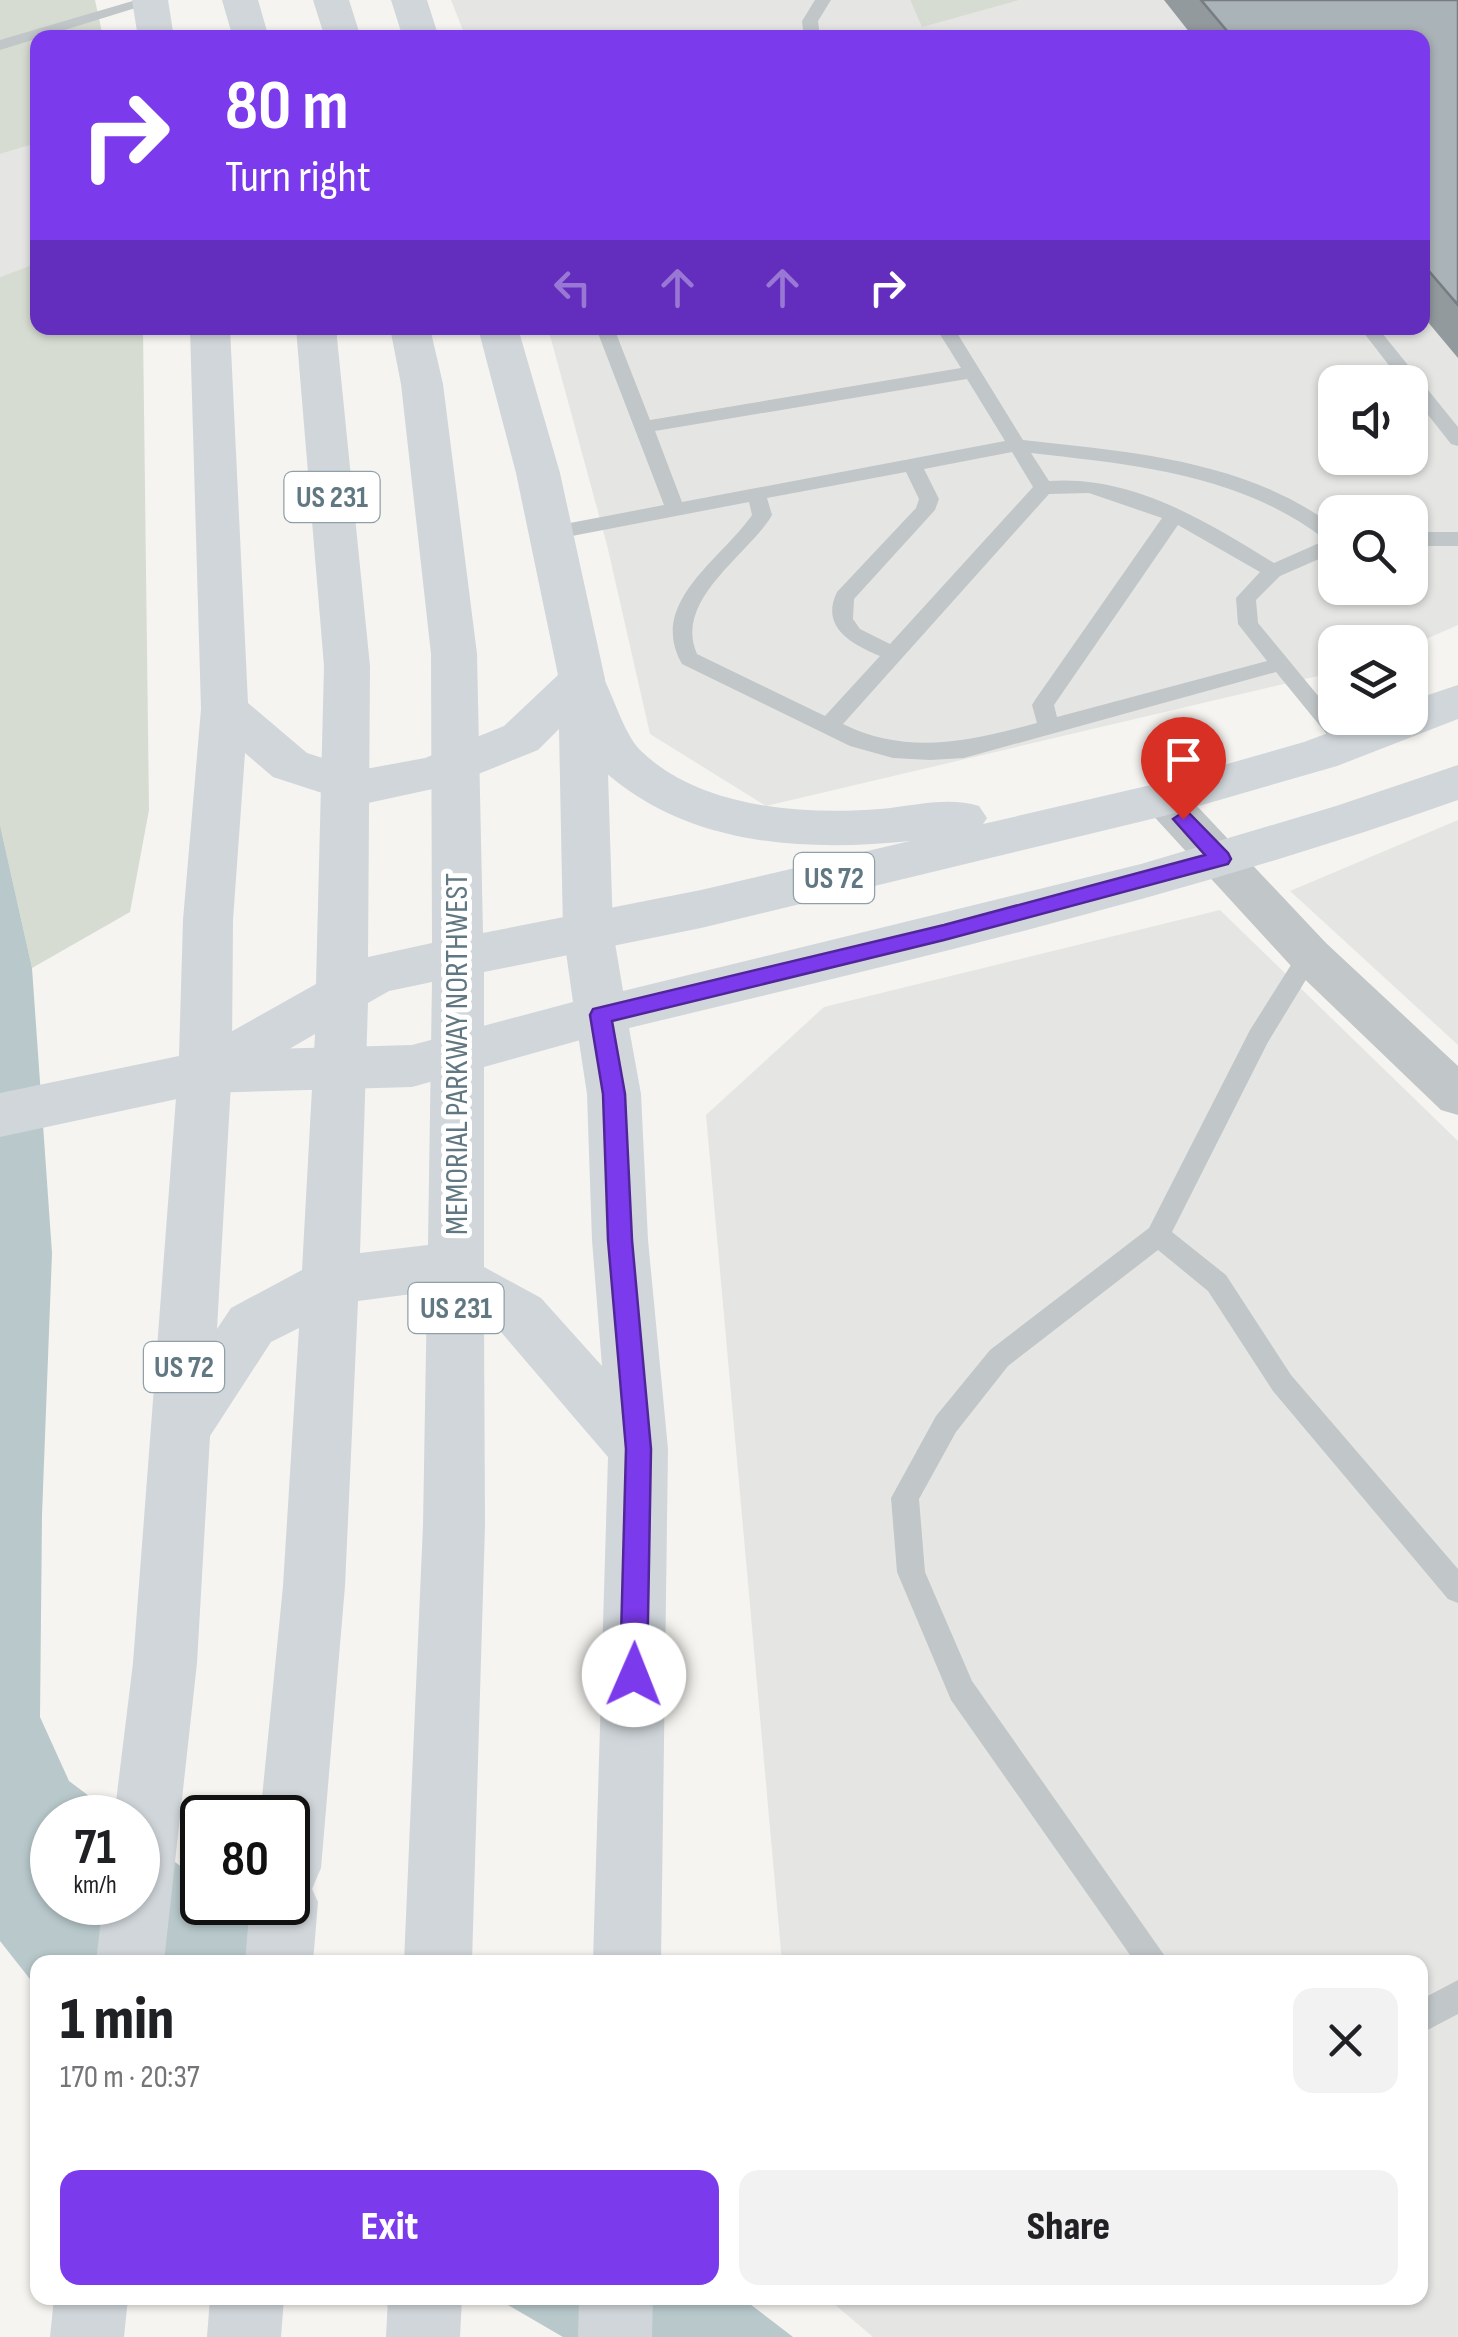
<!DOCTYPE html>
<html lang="en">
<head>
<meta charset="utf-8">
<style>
	:root { --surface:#fff; --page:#f2f2f2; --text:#202124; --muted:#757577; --accent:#7c3aed }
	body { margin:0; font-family:"Sofia Sans Condensed",sans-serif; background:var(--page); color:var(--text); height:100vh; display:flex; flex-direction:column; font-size:38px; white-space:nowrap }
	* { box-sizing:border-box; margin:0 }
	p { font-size:32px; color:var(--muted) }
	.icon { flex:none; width:55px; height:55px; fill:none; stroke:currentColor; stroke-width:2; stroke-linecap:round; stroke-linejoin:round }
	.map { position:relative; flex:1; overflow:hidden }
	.details { position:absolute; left:30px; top:1955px; width:1398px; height:350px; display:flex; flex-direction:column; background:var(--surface); border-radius:20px; box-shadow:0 2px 8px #0004 }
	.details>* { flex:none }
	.hud { position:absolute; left:30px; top:30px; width:1400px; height:305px; border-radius:20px; box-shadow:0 2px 8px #0004; background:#7c3aed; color:#fff; overflow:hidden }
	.buttons { position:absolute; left:1318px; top:365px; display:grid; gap:20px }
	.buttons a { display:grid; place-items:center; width:110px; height:110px; border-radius:20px; background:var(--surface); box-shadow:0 2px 8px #0004; font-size:50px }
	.speed { position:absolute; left:30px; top:1795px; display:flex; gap:20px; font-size:50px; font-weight:700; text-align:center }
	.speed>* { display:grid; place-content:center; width:130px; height:130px; border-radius:50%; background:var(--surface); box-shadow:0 2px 8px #0004; line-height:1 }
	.speed small { font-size:25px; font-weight:400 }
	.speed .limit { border:5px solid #111; border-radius:15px; background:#fff; color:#111 }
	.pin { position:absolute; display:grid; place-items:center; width:85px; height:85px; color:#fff; margin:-102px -42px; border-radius:50% 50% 50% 0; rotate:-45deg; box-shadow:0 0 10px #0007 }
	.pin .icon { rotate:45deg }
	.me { position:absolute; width:110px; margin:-55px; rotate:1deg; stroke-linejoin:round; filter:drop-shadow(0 0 8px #0008) }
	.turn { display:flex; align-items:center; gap:35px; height:210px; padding:0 30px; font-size:45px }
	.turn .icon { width:130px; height:130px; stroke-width:2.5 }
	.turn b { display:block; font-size:70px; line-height:85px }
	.lanes { display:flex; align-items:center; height:95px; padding:0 30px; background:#0003; justify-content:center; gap:50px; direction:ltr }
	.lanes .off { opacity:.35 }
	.round { display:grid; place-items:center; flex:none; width:105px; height:105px; border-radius:20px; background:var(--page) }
	.summary { display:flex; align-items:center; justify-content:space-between; height:170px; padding:0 30px }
	h1 { font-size:60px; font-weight:800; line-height:75px }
	.action { display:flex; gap:20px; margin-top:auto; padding:20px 30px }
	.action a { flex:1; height:115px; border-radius:20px; background:var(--accent); color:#fff; font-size:40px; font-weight:800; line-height:115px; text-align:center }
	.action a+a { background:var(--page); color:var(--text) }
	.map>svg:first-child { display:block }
	.built { fill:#e5e6e3; fill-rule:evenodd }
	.green { fill:#d6dcd1 }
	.water { fill:#b8c8cb }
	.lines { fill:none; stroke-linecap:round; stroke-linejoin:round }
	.lane { fill:#c1c6c8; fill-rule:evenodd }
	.street { fill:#c1c6c8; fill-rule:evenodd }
	.secondary { fill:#d0d6da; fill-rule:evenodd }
	.highway { fill:#d0d6da; fill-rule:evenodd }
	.wall { fill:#929a9d }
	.building { fill:#aab3b7; stroke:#777d80; stroke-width:2.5 }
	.route { fill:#7c3aed; stroke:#51269a; stroke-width:2.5 }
	.labels { text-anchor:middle; stroke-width:10; stroke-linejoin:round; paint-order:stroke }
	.shield { fill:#fff; stroke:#90a0a8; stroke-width:2.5 }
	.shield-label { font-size:30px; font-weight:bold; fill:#617883 }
	.street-label { font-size:32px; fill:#617883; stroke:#fff }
</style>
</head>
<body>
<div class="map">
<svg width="1458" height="2337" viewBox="0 0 1458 2337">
	<rect width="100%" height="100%" fill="#f5f4f0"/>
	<path class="built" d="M451,0H910L922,26L1020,0H1458V625L1410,646V642H1335V672L766,806L650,734L607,545L548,328H1422V38H466ZM1335,382H1410V458H1335ZM1335,512H1410V588H1335Z
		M37,143V263L0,277V154Z
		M1458,820V1045L1290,891Z
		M1220,910L1458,1141V2337H873L827,2298H1420V1962H782L706,1115L824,1007Z"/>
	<path class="green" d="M0,0H95L103,37L38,38L37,143L0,154Z
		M910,0H1020L922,27Z
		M37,263L38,328H143L149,810L130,912L32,968L0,825V277Z"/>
	<path class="water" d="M0,825L32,968L52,1253L42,1515L40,1717L69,1781L117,1817L52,1818V1902H138V1833L202,1883V1902L227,1903L306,1962H38L37,1988L0,1941Z
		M496,2298H742L793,2337H563Z"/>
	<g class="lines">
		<path class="lane" d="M136,0L158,1L0,50V40Z
			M815,0H831L818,21L820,38H804L802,21Z
			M596,328H614L650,420L961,368L936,328H954L1023,440C1131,452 1246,460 1335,527V552L1280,576L1256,600L1258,623L1357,743L1354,748H1338L1276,672L964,758L930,760L893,758L850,746L682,664C647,603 721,560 752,515L749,502L551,540L544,538V528L664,505ZM967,379L1005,441L682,502L655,431ZM1012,452L1033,487L890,644L860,629L853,619L854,599L935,510L939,499L924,469ZM1031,453C1136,465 1240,474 1326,540L1274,563C1206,521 1132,475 1049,481ZM906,472L919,499L916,508L837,592C820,627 851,644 880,656L825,716L697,654C674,602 742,559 769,520L772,515L767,498ZM1089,493L1162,518L1035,700L1032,705L1037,723C970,741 908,756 843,724L1049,494ZM1178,525L1260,572L1236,598L1238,624L1267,661L1057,717L1054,705Z
			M1360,328H1378L1458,427V446L1451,444L1410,392V382H1402Z
			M1410,532H1458V546H1410Z
			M1309,946L1321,955L1268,1042L1172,1232L1226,1275L1291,1375L1458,1569V1603L1448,1599L1273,1391L1208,1291L1158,1250L1008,1366L956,1432L919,1499L925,1572L972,1681L1169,1962H1135L951,1700L897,1572L891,1498L936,1416L990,1350L1149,1228L1250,1030L1301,949Z
			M1458,1980V2014L1420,2034V2000Z"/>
		<path class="street" d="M1164,783L1180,788L1326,943L1458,1066V1115L1441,1110L1292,967L1148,810L1142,799L1148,788Z"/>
		<path class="secondary" d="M132,0H168L174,38H138Z
			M391,0H427L439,38H403Z
			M190,328H230L248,703L307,753L360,770L425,758L504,726L558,675L516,473L478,328H518L560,473L605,679L613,931L627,1015L620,1029L412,1087L205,1093L0,1137V1093L179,1056L183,920L201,709ZM559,729L563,931L573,1002L412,1045L232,1050L233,920L245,753L273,777L359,805L451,785L538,750Z"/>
		<path class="highway" d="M222,0H258L269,38H233Z
			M313,0H349L361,38H325Z
			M296,328H336L370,666L368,957L432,943L431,654L401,384L390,328H430L443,384L477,654L483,933L701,890L910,841C815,851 709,847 628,790C615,780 603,773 595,759L559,679L566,668L582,663L598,668C612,690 623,733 640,750C699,808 802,815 880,809C913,806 948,796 979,806L987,818L983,824L1164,782L1304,742L1368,718H1410V701L1458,685V719L1337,766L1164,816L701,928L484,972V1267L541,1298L602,1366L592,1240L587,1094L575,1015L582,1001L1141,864L1336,806L1458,765V800C1187,896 908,961 629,1028L641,1094L648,1240L668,1449L661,1962H593L608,1457L501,1332L484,1323L485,1525L472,1962H404L423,1525L427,1292L358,1301L345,1586L321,1868L312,1889L318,1902L313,1962H245L250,1902H288V1818H260L283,1586L299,1328L271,1342L210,1436L197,1663L164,1962H96L103,1902H138V1818H114L133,1663L178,1072L186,1057L316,984L324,666ZM432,982L428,1245L360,1253L368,1003L389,991ZM315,1034L302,1270L231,1308L217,1329L231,1083Z
			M54,2298H128L124,2337H50Z
			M210,2298H284L281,2337H207Z
			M388,2298H462L460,2337H386Z
			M579,2298H653L652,2337H578Z"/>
	</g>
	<path class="wall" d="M1164,0H1458V358L1422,315V38H1194Z"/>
	<path class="building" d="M1201,0H1458V305L1422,263V38H1233Z"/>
	<path class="route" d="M1183,812L1190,814L1228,853L1231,859L1228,864L944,940L612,1021L625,1094L632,1240L651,1449L647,1675L643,1684L634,1688L624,1684L620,1675L626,1449L608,1240L603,1094L590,1015L593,1009L944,925L1205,855L1173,819Z"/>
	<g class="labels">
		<g class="shield">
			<rect x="284.5" y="472" width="95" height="50" rx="8"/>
			<rect x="794" y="853" width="80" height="50" rx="8"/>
			<rect x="408.5" y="1283" width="95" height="50" rx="8"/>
			<rect x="144" y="1342" width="80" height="50" rx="8"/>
		</g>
		<g class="shield-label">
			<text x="332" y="507">US 231</text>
			<text x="834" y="888">US 72</text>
			<text x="456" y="1318">US 231</text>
			<text x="184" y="1377">US 72</text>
		</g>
		<g class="street-label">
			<text transform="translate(456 1054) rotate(-90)" y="11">MEMORIAL PARKWAY NORTHWEST</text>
		</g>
	</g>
</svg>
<div class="buttons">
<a><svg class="icon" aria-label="sound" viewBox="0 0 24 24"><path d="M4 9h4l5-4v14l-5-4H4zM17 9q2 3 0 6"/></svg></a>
<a><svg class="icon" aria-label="search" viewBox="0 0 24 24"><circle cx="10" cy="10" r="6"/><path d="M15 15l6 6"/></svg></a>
<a><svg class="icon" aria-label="layers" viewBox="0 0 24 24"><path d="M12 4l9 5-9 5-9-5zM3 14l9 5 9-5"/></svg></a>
</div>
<div class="speed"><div>71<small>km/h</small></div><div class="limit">80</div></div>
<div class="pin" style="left:1183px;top:819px;background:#d93025"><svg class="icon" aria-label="arrive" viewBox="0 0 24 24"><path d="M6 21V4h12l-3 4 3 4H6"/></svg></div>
<svg class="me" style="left:634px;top:1675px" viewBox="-20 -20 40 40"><circle r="19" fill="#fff"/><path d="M0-13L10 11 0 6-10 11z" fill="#7c3aed"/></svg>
<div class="hud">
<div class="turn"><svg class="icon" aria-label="right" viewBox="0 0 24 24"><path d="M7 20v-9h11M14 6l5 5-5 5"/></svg><div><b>80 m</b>Turn right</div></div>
<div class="lanes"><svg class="icon off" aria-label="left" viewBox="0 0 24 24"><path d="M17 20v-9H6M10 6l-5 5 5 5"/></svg><svg class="icon off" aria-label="ahead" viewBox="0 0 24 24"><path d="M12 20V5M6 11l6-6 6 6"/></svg><svg class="icon off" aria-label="ahead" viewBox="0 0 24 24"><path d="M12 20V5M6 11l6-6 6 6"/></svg><svg class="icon" aria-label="right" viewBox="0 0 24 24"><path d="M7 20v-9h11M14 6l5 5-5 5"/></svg></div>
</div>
<section class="details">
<div class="summary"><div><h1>1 min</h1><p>170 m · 20:37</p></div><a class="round"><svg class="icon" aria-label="close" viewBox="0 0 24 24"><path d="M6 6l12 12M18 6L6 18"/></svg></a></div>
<div class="action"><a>Exit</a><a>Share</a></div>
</section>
</div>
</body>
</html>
